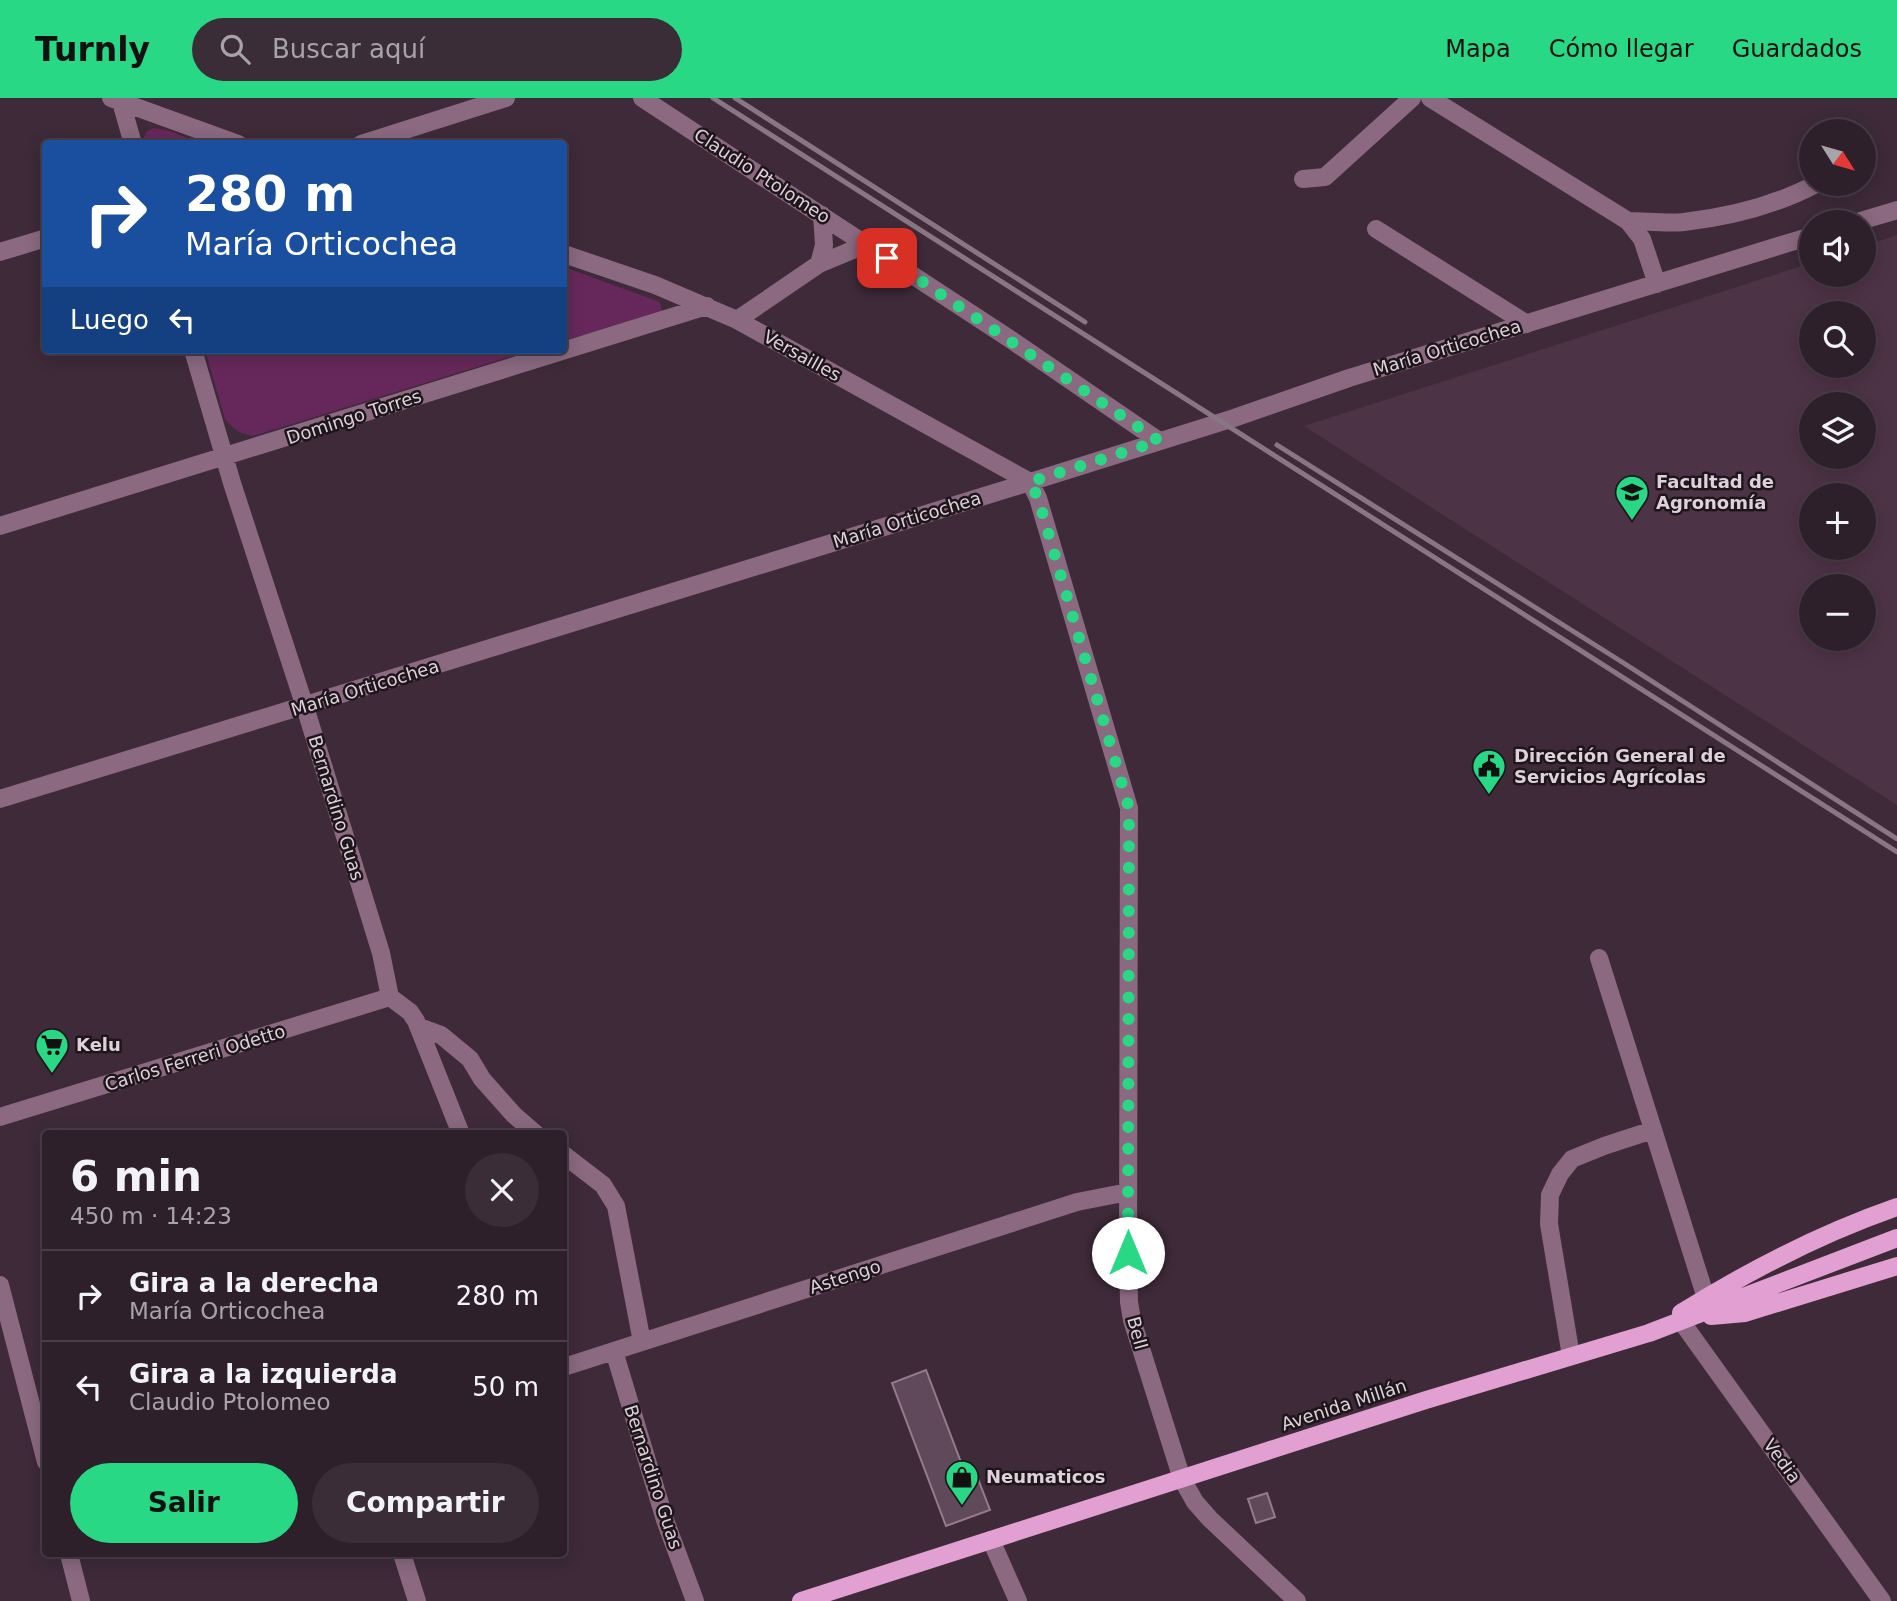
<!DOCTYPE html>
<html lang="es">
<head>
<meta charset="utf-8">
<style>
	:root { --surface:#2e202b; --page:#3a2d37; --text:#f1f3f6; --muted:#a7a3a9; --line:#493e47; --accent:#28d885 }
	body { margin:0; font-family:"DejaVu Sans",sans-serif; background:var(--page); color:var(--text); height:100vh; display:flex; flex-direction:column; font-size:26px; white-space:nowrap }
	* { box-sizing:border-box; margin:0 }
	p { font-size:23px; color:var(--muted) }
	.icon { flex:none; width:38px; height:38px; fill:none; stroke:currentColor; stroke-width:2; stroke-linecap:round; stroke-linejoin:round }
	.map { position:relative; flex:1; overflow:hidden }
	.panel { position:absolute; left:42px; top:1032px; width:525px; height:427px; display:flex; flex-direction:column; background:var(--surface); border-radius:7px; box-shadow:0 4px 18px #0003,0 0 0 2px var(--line) }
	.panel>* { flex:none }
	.guide { position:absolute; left:42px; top:42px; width:525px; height:214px; border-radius:7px; box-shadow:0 4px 18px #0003,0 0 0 2px var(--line); background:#1a4fa0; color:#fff; overflow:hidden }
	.needle { width:46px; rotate:127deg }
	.fabs { position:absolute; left:1799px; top:21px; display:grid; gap:14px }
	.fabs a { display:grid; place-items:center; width:77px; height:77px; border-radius:50%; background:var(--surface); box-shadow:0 4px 18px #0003,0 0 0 2px var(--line); font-size:35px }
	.pin { position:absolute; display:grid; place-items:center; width:60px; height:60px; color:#fff; margin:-30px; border-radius:14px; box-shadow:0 4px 10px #0006 }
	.me { position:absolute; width:77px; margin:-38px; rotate:0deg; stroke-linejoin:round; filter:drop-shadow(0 0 5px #0008) }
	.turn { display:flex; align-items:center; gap:24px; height:147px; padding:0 28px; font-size:32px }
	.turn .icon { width:91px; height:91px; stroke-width:2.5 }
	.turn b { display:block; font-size:49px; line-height:60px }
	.then { display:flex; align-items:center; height:66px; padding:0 28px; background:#0003; gap:14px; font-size:26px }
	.round { display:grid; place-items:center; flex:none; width:74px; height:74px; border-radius:37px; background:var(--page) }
	.summary { display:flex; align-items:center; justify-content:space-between; height:119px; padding:0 28px }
	h1 { font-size:42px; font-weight:800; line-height:52px }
	.primary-button { display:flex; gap:14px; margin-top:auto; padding:14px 28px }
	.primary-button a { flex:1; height:80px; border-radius:42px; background:var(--accent); color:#111; font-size:28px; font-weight:800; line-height:80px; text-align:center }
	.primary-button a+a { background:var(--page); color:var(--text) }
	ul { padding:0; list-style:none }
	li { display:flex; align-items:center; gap:21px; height:91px; padding:0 28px; border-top:2px solid var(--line) }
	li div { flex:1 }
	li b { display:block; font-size:26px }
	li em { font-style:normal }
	header { display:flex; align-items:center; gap:42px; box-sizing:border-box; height:98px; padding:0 35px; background:var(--accent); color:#111 }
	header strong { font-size:33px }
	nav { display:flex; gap:38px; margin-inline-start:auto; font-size:24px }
	.search { width:490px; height:63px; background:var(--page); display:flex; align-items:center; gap:18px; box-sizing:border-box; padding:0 24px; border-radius:38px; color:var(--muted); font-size:26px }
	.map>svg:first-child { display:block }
	.built { fill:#4d3346; fill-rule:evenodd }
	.green { fill:#66285a }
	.building { fill:#60495a; stroke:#947c8e; stroke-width:2 }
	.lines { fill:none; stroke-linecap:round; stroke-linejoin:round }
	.minor { stroke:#8a6981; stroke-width:18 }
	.major { stroke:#e2a0d2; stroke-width:18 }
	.rail { stroke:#887783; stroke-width:5 }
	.route { stroke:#28d885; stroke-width:12; stroke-dasharray:0 21.6 }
	.labels { text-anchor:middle; stroke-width:5; stroke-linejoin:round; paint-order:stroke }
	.street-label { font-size:18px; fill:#ded1da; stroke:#1f161c }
	.poi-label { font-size:18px; font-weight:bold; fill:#ded1da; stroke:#1f161c; text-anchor:start }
</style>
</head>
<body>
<header>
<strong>Turnly</strong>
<div class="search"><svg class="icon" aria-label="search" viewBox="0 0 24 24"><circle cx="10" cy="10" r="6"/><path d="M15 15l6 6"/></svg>Buscar aquí</div>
<nav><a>Mapa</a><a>Cómo llegar</a><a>Guardados</a></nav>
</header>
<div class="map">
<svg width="1897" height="1503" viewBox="0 0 1897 1503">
	<rect width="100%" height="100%" fill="#3e2a39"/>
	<path class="built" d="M1897,137V707L1304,328L1811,165V177H1864V148ZM1811,215H1864V268H1811ZM1811,306H1864V359H1811ZM1811,397H1864V450H1811ZM1864,488V541H1811V488Z"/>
	<path class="green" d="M153,30L170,33L200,45H142L146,34Z
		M564,169L660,204L662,213L656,218L564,242Z
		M205,252H532L253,338C240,336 233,331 225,321Z"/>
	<path class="building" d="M926,1272L967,1380L978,1381L990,1412L946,1428L892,1285Z
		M1267,1395L1275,1419L1256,1425L1248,1401Z"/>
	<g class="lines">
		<path class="minor" d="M111,0L238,46
			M642,0L1010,241L1159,343
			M1430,0L1628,123L1642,141L1657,186
			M121,4L133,46
			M361,46L506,0
			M1303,81L1325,79L1412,0
			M1628,123C1646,123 1666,126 1684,124C1728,119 1776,107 1816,86
			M1857,124L1897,112
			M1376,131L1527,226
			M0,154L46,140
			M564,156L655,187L737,222L1030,384L1038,400L1129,710L1128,1155L1129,1204L1132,1222L1182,1381L1195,1404L1210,1421L1297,1503
			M819,166L824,147L822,117
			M737,222L819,166L867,146
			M193,252L232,385L305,609L381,855L390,899L410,914L416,923L461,1036
			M0,428L707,208
			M0,701L1030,384L1234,320L1349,280L1811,138
			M1599,860L1706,1200
			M419,929L441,937L470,961L482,981L514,1017L536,1036
			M0,1019L390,899
			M564,1057L603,1087L616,1108L642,1244
			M0,1187L46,1364
			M1681,1223L1882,1503
			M614,1253L665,1422L695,1503
			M1571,1258L1549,1126L1550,1097L1560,1076L1572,1061L1604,1048L1653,1032
			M564,1269L1077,1104L1128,1094
			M991,1442L1018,1503
			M69,1456L81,1503
			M402,1456L417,1503"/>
		<path class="major" d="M1681,1215C1750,1172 1819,1136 1897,1109
			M1711,1218L1745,1215L1897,1168
			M801,1503L1426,1302L1649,1235L1897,1140"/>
		<path class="rail" d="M713,0L1897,754
			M735,0L1085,224
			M1277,347L1622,564L1897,741"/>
	</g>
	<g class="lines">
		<path class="route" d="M887,160L1159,343L1030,384L1038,400L1129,710L1128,1155"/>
	</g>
	<defs>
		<symbol id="university-pin" viewBox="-11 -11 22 30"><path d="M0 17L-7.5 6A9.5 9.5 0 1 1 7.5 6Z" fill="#28d885" stroke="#1f161c"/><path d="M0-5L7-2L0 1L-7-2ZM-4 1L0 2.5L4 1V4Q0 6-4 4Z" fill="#111"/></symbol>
		<symbol id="civic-pin" viewBox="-11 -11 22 30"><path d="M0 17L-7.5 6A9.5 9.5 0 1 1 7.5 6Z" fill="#28d885" stroke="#1f161c"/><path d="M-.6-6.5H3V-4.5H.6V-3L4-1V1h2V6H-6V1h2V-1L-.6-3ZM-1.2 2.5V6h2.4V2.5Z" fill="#111"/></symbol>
		<symbol id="supermarket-pin" viewBox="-11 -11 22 30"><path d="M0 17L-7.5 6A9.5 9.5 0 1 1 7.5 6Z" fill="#28d885" stroke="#1f161c"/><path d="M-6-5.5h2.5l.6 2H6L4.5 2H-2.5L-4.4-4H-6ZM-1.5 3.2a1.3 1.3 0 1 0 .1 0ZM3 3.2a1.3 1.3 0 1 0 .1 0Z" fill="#111"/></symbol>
		<symbol id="shop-pin" viewBox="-11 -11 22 30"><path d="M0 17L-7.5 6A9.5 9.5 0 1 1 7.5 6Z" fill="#28d885" stroke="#1f161c"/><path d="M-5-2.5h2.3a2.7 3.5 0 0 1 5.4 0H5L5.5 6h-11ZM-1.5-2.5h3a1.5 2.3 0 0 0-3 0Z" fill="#111"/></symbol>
	</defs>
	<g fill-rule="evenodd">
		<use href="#university-pin" x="1613" y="375" width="38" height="52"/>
		<use href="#civic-pin" x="1470" y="649" width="38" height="52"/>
		<use href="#supermarket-pin" x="33" y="928" width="38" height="52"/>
		<use href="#shop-pin" x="943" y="1360" width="38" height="52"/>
	</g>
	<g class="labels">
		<g class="street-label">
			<text transform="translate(762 78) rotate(33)" y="6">Claudio Ptolomeo</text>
			<text transform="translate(1447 250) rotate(-17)" y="6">María Orticochea</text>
			<text transform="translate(802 258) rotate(29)" y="6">Versailles</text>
			<text transform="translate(354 319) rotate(-18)" y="6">Domingo Torres</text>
			<text transform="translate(907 422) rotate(-17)" y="6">María Orticochea</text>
			<text transform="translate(365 590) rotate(-17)" y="6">María Orticochea</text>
			<text transform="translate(336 710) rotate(73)" y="6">Bernardino Guas</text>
			<text transform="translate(195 960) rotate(-17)" y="6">Carlos Ferreri Odetto</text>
			<text transform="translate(845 1179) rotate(-18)" y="6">Astengo</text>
			<text transform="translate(1137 1235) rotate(75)" y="6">Bell</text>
			<text transform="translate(1344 1307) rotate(-18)" y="6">Avenida Millán</text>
			<text transform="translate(1782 1363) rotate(54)" y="6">Vedia</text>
			<text transform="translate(653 1379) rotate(72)" y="6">Bernardino Guas</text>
		</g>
		<g class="poi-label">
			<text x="1656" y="390">Facultad de<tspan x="1656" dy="21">Agronomía</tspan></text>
			<text x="1514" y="664">Dirección General de<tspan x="1514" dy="21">Servicios Agrícolas</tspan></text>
			<text x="76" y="953">Kelu</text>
			<text x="986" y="1385">Neumaticos</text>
		</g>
	</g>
</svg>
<div class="fabs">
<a><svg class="needle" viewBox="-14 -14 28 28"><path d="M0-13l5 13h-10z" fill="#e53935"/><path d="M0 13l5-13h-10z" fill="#a7a3a9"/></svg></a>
<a><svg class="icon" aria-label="sound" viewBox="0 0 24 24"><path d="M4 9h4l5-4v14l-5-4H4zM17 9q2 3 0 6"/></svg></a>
<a><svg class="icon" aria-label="search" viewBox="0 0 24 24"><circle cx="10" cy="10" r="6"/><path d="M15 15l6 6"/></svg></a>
<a><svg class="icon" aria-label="layers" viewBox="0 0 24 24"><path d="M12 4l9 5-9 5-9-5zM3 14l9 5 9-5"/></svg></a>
<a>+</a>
<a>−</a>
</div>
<div class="pin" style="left:887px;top:160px;background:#d93025"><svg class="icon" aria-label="arrive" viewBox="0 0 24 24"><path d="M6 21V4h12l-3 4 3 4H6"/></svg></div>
<svg class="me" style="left:1128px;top:1155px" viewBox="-20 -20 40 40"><circle r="19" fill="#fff"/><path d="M0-13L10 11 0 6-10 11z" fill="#28d885"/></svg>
<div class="guide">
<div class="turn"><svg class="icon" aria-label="right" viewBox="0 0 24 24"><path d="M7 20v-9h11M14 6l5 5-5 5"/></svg><div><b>280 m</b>María Orticochea</div></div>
<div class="then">Luego<svg class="icon" aria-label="left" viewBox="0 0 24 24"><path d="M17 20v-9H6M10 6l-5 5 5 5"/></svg></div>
</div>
<section class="panel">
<div class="summary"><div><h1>6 min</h1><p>450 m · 14:23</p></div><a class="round"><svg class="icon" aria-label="close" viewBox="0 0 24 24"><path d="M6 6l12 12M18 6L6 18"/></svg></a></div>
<ul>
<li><svg class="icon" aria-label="right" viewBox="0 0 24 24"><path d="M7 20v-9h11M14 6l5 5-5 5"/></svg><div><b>Gira a la derecha</b><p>María Orticochea</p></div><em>280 m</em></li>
<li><svg class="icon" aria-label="left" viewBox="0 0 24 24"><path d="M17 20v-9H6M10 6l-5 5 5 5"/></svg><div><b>Gira a la izquierda</b><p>Claudio Ptolomeo</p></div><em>50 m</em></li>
</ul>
<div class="primary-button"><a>Salir</a><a>Compartir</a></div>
</section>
</div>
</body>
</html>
